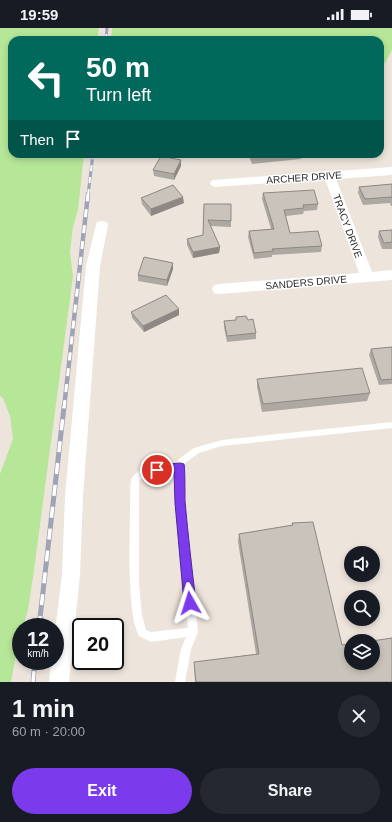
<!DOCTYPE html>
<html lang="en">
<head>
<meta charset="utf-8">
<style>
	:root { --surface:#171b24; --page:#242831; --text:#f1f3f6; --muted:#9ea1a6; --accent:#7c3aed }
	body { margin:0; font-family:Helvetica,sans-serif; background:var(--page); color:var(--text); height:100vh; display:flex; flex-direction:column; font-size:15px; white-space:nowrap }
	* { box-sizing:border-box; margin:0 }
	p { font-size:13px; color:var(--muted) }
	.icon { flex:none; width:22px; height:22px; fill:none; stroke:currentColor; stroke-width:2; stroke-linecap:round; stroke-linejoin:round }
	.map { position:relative; height:654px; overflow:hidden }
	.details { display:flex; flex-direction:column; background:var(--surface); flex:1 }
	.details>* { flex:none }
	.hud { position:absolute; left:8px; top:8px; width:376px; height:122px; border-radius:12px; box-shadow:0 2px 6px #0003; background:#00695c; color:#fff; overflow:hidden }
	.buttons { position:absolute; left:344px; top:518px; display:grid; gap:8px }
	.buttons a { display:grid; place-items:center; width:36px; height:36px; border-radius:50%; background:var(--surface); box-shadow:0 2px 6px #0003; font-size:20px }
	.speed { position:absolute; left:12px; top:590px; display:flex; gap:8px; font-size:20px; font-weight:700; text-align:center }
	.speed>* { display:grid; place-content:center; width:52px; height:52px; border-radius:50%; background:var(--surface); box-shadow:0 2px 6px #0003; line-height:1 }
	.speed small { font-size:10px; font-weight:400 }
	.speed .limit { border:2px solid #111; border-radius:6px; background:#fff; color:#111 }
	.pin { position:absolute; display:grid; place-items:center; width:34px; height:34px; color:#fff; margin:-17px; border:2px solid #fff; border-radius:50%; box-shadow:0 1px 4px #0007 }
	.me { position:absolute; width:44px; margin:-22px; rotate:354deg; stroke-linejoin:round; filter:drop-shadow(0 0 3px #0008) }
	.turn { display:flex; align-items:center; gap:14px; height:84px; padding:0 12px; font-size:18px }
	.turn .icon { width:52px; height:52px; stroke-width:2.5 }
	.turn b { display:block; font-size:28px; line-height:34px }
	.then { display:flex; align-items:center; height:38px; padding:0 12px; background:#0003; gap:8px; font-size:15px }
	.round { display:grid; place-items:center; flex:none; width:42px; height:42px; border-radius:21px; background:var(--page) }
	.overview { display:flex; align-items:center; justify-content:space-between; height:68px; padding:0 12px }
	h1 { font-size:24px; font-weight:700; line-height:30px }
	.button { display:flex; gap:8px; margin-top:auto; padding:8px 12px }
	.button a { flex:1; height:46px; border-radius:24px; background:var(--accent); color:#fff; font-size:16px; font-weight:700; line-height:46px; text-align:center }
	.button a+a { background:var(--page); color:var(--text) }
	.status { display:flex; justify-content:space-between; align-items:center; height:28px; padding:0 20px; background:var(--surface); direction:ltr }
	.status svg { height:11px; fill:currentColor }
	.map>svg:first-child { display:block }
	.green { fill:#b6e697 }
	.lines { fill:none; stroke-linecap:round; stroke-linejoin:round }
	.lane { fill:#fff; fill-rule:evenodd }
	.street { fill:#fff; fill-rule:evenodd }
	.rail-far2-casing { stroke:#9fa3b6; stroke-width:3 }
	.rail-far1-casing { stroke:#9fa3b6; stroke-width:4.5 }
	.rail-casing { stroke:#9fa3b6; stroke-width:5 }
	.rail-far2 { stroke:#fff; stroke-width:2; stroke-dasharray:6; stroke-linecap:butt }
	.rail-far1 { stroke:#fff; stroke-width:3; stroke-dasharray:8; stroke-linecap:butt }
	.rail { stroke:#fff; stroke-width:3.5; stroke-dasharray:11; stroke-linecap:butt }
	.wall { fill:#ada8a1 }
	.shaded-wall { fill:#8d8883 }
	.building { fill:#c9c3bb; stroke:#8d8883 }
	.route { fill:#7c3aed; stroke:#51269a }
	.labels { text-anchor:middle; stroke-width:3; stroke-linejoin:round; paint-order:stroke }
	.street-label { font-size:10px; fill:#2b2b2b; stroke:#fff }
</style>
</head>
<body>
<div class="status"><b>19:59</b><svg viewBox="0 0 49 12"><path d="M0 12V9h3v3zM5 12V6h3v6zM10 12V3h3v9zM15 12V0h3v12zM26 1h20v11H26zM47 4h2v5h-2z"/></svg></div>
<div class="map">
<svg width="392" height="654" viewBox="0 0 392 654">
	<rect width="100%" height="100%" fill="#ede5dc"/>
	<path class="green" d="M0,0H99L97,12H12V126H84L78,182L73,199L70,224L73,248L34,542L28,582L23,599H21L11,654H0V446L13,411L10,388L3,370L0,368Z
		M112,0H392V22L385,35H380V12H111Z"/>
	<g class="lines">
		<path class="lane" d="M392,394V400L222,418L199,425L185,435L182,449L198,604L191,621L185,654H175L181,621L186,609L151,614L139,608C135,600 133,591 132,581C128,546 130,510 130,474C131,467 129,455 132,450C141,435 163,437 177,436L179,431L194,420L222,412ZM176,443L174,449L176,475L188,600L151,604L146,602L142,587L139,556V453C148,443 163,444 176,443Z"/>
		<path class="street" d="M392,139V147L336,151L372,244L392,242V252L219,266L214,265L212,261L214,257L219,256L359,245L325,151L216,159L212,158L210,155L212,152Z
			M102,193L107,194L108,197L100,238L83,468L80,547L69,654H49L51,633H55V603L62,547L65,468L86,238L96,197L97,194Z"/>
		<defs>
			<path id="rail-far2" d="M106,12L107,0
				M88,167L93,126"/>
			<path id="rail-far1" d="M64,380L88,166"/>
			<path id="rail" d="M39,599L64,379
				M33,654L35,633"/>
		</defs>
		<use href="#rail-far2" class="rail-far2-casing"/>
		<use href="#rail-far1" class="rail-far1-casing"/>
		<use href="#rail" class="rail-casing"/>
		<use href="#rail-far2" class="rail-far2"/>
		<use href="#rail-far1" class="rail-far1"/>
		<use href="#rail" class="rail"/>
	</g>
	<path class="wall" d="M248,126H302L301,131L252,136Z
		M307,126H345L307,129Z
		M181,132V138L174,152L154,148L153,142Z
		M392,156V178H391L390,175L363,177L358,165L359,159Z
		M263,165L318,176L317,182L304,183L303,186L286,188L290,205L322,218L321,224L272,227V229L254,231L248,209L249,203L271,201L262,171Z
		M141,170L184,175L151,188L142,176Z
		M204,176L231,193V199L210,198L220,219L219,225L193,230L187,217V211L203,207Z
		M392,202V221H382L378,209L379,203Z
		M173,235V241L167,258L138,253V247Z
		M179,281V287L144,304L132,290L131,284Z
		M236,292H248L256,305V311L227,314L224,299V293Z
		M392,319V356L379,357L369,327L371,321Z
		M257,351L370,365L367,373L262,384L257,359Z
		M292,495L342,617L392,654H195L194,634L256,626L238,514L239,506L292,497Z"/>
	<path class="shaded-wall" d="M181,132V138L174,152V146Z
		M183,169L184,175L151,188V181Z
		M220,219L219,225L193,230V224Z
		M173,235V241L167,258V252Z
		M179,281V287L144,304L143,298Z"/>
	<path class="building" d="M251,126H285L252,129Z
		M161,128L181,132L174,146L153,142Z
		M392,156V170L391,169L365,171L359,159Z
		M173,157L183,169L151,181L141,170Z
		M314,162L318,176L303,177L304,180L284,182L290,205L318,203L322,218L272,221L273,223L254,225L249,203L274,201L263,165Z
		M204,176H231V193L208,192L220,219L193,224L187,211L203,207Z
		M392,202V214L384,215L379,203Z
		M144,229L173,235L167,252L138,247Z
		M166,267L179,281L143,298L131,284Z
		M246,288L248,292L253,291L256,305L227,308L224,293L236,292V289Z
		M392,319V351L381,352L371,321Z
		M362,340L370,365L263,376L257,351Z
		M313,494L342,617L351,616V635H373V613H372L392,610V654H196L194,634L259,626L239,506L293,497L292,495Z"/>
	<path class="route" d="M180,435L184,436C185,438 185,467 185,473C188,507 192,541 196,575L194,579L190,581L186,579L184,575L175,475L174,444L157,446L153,445L152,442L153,438L157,437Z"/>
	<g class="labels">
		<g class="street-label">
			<text transform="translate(304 149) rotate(-4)" y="4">ARCHER DRIVE</text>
			<text transform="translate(348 198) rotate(70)" y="4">TRACY DRIVE</text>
			<text transform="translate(306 254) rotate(-5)" y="4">SANDERS DRIVE</text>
		</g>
	</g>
</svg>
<div class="buttons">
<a><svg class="icon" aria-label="sound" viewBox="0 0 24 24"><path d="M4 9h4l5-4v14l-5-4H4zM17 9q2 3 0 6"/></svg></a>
<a><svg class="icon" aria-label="search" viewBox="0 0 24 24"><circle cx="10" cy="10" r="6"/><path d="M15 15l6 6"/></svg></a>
<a><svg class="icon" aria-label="layers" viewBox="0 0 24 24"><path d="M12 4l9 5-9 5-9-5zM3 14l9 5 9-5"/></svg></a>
</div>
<div class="speed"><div>12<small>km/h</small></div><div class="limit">20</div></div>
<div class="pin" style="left:157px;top:442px;background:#d93025"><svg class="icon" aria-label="arrive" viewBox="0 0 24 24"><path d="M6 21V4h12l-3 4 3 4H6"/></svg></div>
<svg class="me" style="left:190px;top:575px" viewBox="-20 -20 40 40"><path d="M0-17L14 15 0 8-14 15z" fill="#7c3aed" stroke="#fff" stroke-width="4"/></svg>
<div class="hud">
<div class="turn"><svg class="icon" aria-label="left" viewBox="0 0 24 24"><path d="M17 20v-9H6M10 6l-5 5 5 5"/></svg><div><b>50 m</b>Turn left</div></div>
<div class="then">Then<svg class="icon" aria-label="arrive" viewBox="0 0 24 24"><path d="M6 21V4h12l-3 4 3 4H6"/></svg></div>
</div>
</div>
<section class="details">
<div class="overview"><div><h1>1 min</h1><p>60 m · 20:00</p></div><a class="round"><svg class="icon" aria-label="close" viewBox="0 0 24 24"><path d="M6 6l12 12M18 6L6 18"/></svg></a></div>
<div class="button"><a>Exit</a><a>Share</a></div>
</section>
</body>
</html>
